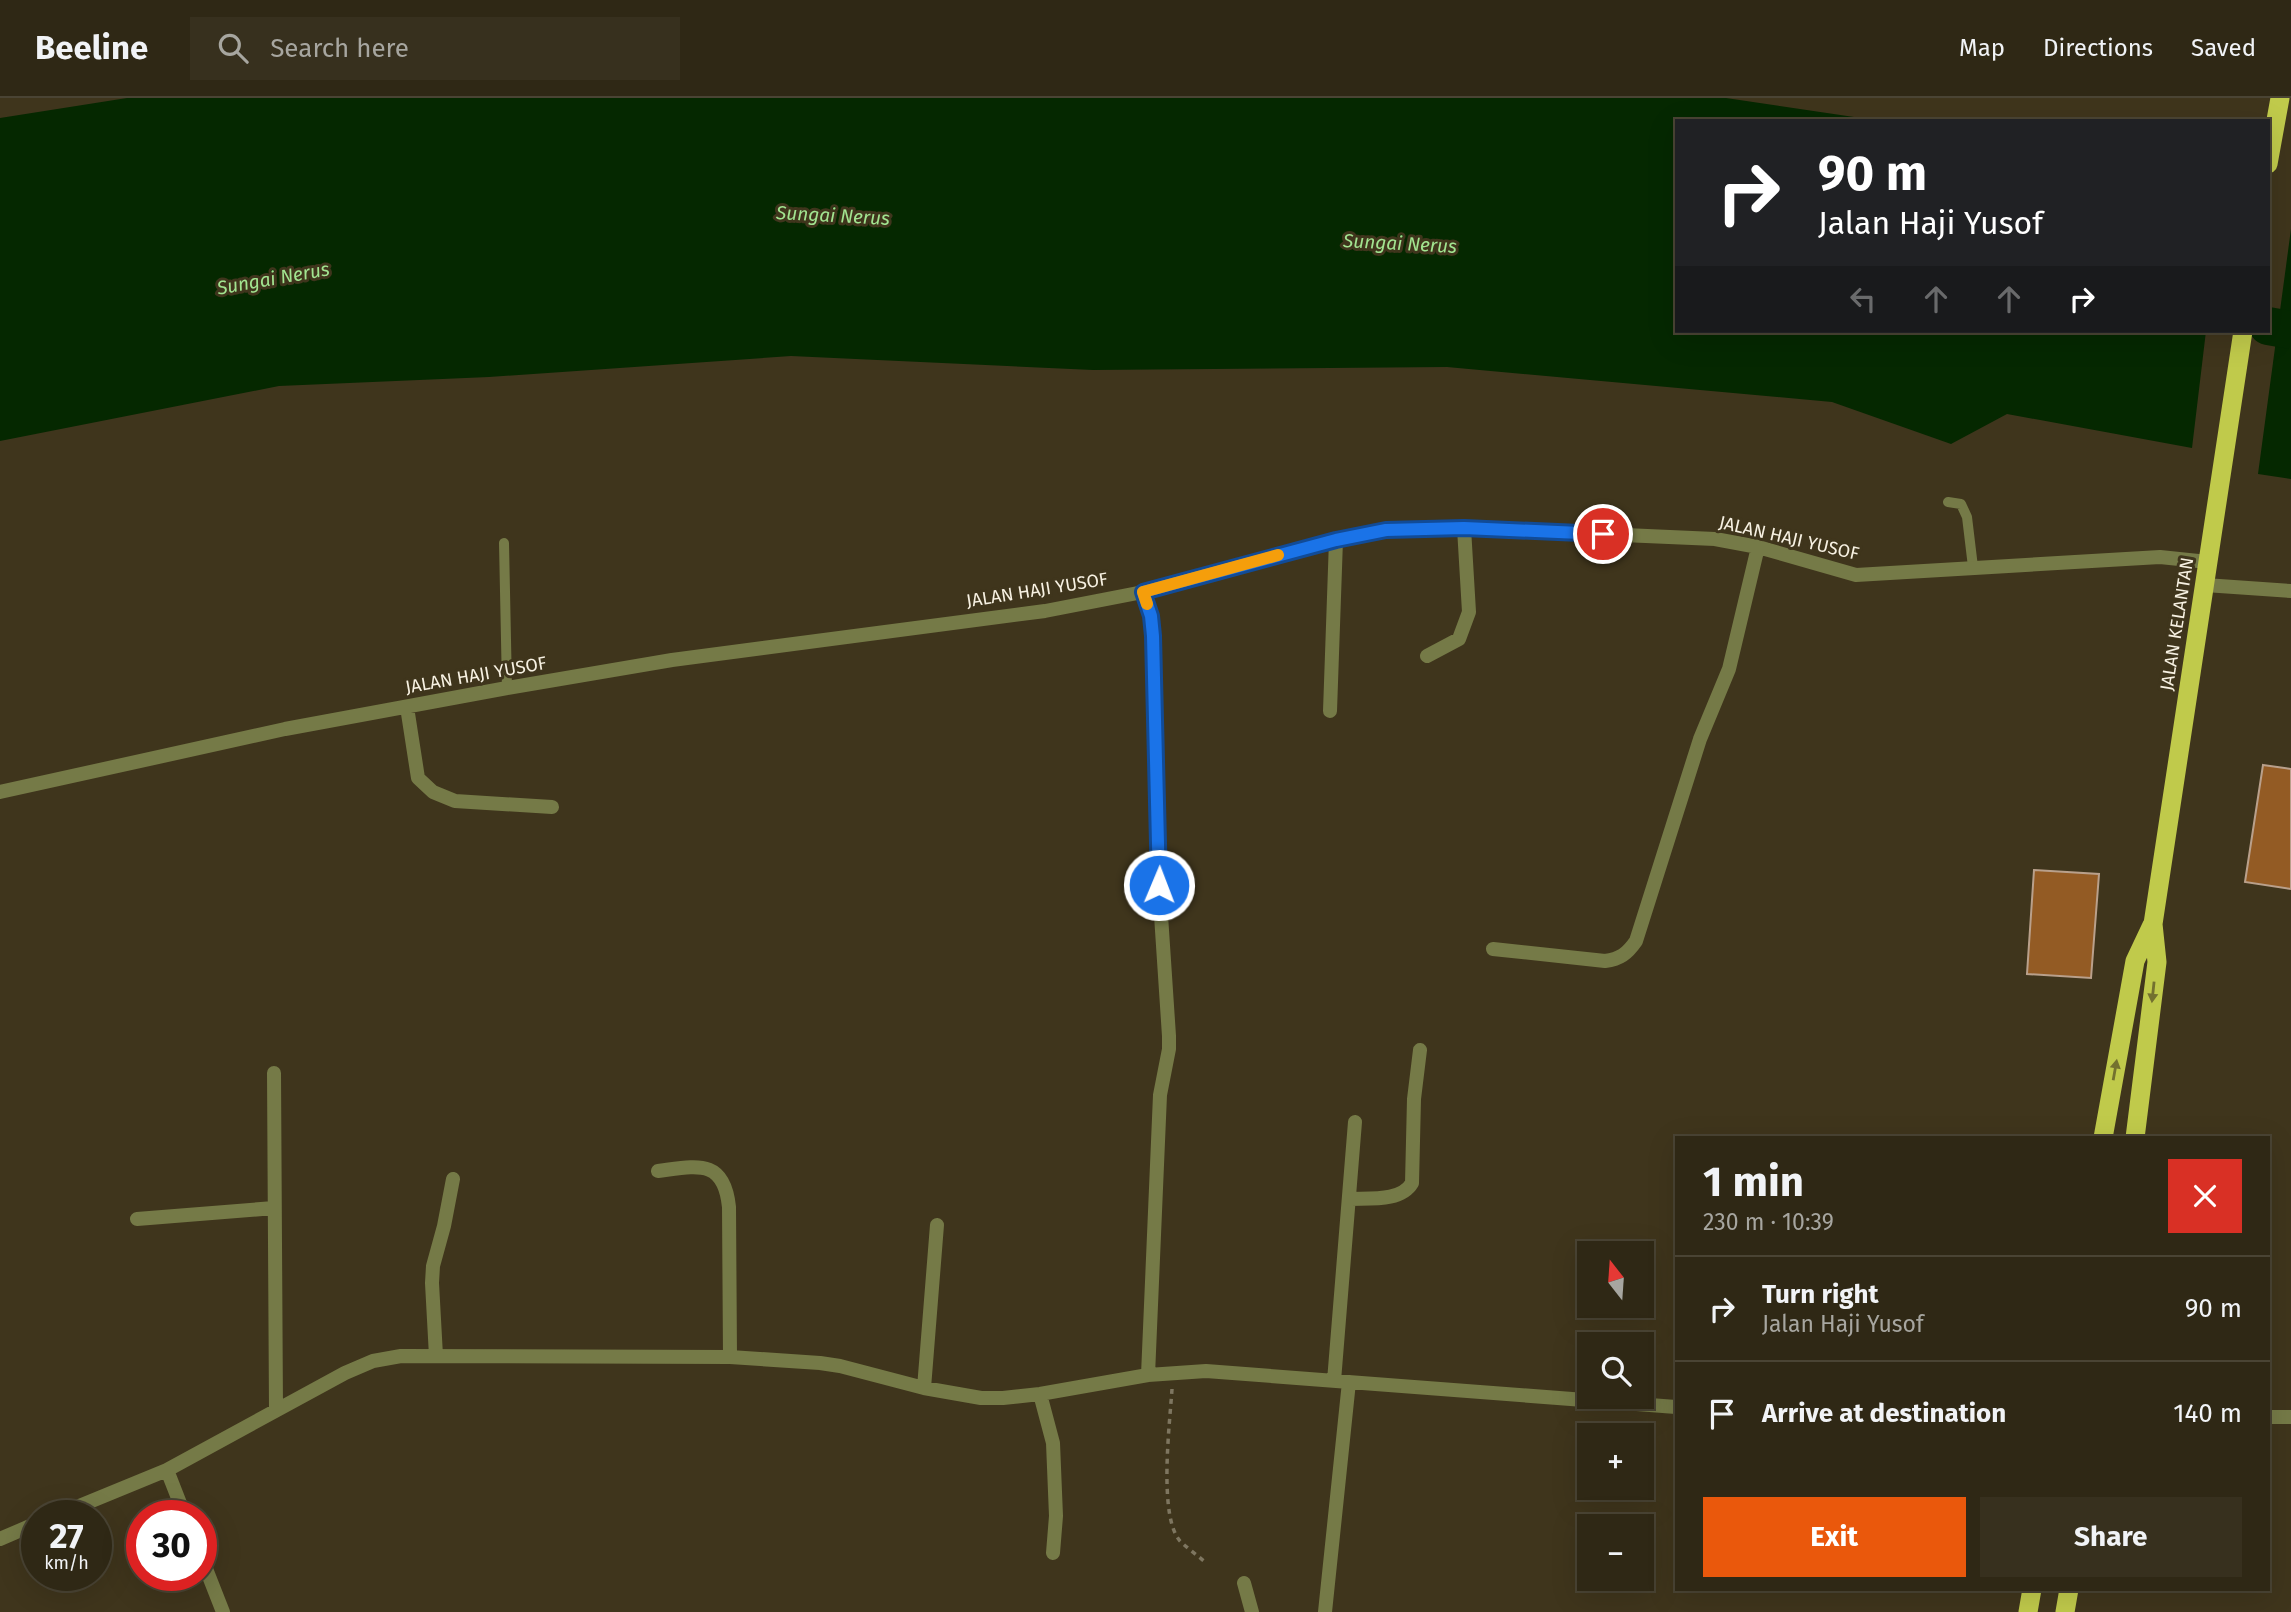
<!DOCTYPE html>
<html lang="en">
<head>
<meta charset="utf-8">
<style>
	:root { --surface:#2f2815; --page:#37301e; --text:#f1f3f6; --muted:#a7a6a0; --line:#4a4434; --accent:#ea580c }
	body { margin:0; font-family:"Fira Sans",sans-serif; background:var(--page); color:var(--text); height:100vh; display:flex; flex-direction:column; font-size:26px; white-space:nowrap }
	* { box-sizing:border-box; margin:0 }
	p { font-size:23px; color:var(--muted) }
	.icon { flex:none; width:38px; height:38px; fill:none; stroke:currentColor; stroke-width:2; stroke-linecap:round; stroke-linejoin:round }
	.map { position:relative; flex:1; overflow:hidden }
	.sheet { position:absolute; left:1675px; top:1038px; width:595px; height:455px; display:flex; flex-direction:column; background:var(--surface); border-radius:0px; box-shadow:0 7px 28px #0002,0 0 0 2px var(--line) }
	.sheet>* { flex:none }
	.hud { position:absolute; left:1675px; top:21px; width:595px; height:214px; border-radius:0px; box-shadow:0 7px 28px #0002,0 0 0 2px var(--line); background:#202124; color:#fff; overflow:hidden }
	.needle { width:46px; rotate:343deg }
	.controls { position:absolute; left:1577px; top:1143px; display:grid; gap:14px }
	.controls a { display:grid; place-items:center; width:77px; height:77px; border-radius:0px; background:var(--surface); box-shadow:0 7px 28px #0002,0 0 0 2px var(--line); font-size:35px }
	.speed { position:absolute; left:21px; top:1402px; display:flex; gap:14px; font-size:35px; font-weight:700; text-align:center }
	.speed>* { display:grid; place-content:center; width:91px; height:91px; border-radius:50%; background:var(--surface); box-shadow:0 7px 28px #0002,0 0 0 2px var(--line); line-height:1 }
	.speed small { font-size:18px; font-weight:400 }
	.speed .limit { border:10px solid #d22; background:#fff; color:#111 }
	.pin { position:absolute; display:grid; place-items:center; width:60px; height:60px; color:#fff; margin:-30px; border:4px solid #fff; border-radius:50%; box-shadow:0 2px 7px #0007 }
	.me { position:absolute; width:77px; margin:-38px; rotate:1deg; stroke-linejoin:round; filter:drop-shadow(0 0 5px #0008) }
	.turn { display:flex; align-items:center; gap:24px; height:147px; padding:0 28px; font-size:32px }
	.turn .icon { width:91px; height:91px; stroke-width:2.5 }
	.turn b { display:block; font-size:49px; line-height:60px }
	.lanes { display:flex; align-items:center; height:66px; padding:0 28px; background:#0003; justify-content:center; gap:35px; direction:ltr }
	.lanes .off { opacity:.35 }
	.round { display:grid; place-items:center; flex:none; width:74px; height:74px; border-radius:0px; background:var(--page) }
	.overview { display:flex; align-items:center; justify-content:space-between; height:119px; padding:0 28px }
	h1 { font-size:42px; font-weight:700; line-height:52px }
	.button { display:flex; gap:14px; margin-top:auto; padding:14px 28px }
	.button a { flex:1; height:80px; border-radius:0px; background:var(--accent); color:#fff; font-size:28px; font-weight:700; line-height:80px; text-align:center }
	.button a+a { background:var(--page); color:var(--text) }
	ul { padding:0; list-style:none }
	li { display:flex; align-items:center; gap:21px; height:105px; padding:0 28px; border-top:2px solid var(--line) }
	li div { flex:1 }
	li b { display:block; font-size:26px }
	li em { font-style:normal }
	header { display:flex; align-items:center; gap:42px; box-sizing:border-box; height:98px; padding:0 35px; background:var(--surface); border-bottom:2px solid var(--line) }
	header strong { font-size:33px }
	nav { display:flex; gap:38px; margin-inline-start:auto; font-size:24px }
	.search { width:490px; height:63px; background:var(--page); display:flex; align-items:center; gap:18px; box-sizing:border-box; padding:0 24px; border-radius:0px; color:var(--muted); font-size:26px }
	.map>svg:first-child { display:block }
	.water { fill:#052800 }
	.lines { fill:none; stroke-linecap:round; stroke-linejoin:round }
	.river { stroke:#052800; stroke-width:38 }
	.building { fill:#935b24; stroke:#b9a08b; stroke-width:2 }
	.path { stroke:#7e7660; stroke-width:3.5; stroke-dasharray:5 5; stroke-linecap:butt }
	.service { stroke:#757a47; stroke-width:10 }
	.minor { stroke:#757a47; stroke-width:14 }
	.tertiary { stroke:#757a47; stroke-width:14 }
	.trunk { stroke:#c0ca4b; stroke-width:19 }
	.oneway { fill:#73712f }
	.route-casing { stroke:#114b97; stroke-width:18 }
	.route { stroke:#1a73e8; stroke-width:12 }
	.slow { stroke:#f59e0b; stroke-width:12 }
	.labels { text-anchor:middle; stroke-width:6; stroke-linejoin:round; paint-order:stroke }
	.street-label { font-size:18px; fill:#f7f1e2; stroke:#3f351c }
	.water-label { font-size:19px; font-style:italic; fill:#a2e490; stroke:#3f351c }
</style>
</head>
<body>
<header>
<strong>Beeline</strong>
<div class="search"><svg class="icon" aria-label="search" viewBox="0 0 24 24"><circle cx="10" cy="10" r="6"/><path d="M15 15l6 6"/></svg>Search here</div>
<nav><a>Map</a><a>Directions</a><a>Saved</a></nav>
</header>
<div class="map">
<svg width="2291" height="1514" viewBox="0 0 2291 1514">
	<rect width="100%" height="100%" fill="#3f351c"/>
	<path class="water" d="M127,0H1726L1881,23H1676V233H2206L2192,350L2007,316L1951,346L1832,304L1447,269L1093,272L791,258L489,279L279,288L0,343V20Z
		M2291,131V381L2258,376Z"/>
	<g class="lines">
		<path class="river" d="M2268,228L2291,232"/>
	</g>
	<path class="building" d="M2263,667L2291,671V791L2245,784Z
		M2034,772L2099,776L2091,880L2027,876Z"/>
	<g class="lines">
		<path class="path" d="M1172,1291C1170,1324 1158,1418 1180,1443C1187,1450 1197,1457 1205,1464"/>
		<path class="service" d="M1948,404L1961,406L1967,419L1973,469
			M504,445L507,590"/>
		<path class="minor" d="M2205,487L2291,493
			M1143,494L1151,518L1153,538L1159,787L1169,938V951L1160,997L1148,1277
			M1427,558L1459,541L1469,514L1464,430
			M407,609L418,680L433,694L455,703L552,709
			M1330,613L1336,442
			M0,694L285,631L507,590L672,562L1045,513L1143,494L1336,442L1386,432L1464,430L1715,441L1758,449L1856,477L2160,459L2208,464
			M1493,851L1605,863C1620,861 1627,856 1636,843L1700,641L1729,571L1758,449
			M274,975L276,1312
			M658,1073C697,1068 724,1060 729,1109L730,1259
			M1349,1101C1369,1100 1401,1104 1412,1085L1414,1001L1420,952
			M137,1121L274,1110
			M436,1258L432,1185L433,1168L444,1128L453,1081
			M1334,1283L1355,1024
			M924,1290L937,1127
			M1040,1296L1053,1345L1056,1418L1053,1455
			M167,1372L345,1275L373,1263L401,1258L730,1259L820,1265L840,1268L924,1290L981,1300H1003L1040,1296L1148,1277L1206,1273L1676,1309
			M55,1418L167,1372L185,1418
			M0,1441L37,1425
			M201,1458L223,1514
			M1244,1485L1252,1514
			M1325,1514L1349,1284"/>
		<path class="tertiary" d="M2268,1319H2291"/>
		<path class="trunk" d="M2268,66L2280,0
			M2103,1040L2135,863L2152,827
			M2135,1040L2157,864L2153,826L2243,233
			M2028,1514L2032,1491
			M2065,1514L2069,1491"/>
	</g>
	<defs><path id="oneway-solid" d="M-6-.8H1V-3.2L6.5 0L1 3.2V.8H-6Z" transform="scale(1.75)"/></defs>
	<g class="oneway">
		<use href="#oneway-solid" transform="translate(2153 894) rotate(96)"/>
		<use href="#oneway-solid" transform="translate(2115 972) rotate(-80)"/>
	</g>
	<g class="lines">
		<defs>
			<path id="route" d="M1159,787L1153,538L1151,518L1143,494L1336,442L1386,432L1464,430L1603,436"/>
		</defs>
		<use href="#route" class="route-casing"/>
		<use href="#route" class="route"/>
		<path class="slow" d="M1147,506L1143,494L1278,457"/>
	</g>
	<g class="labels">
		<g class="street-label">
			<text transform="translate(1789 440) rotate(13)" y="6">JALAN HAJI YUSOF</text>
			<text transform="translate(1037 492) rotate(-9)" y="6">JALAN HAJI YUSOF</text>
			<text transform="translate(2177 526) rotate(-81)" y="6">JALAN KELANTAN</text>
			<text transform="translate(476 577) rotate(-10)" y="6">JALAN HAJI YUSOF</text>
		</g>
		<g class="water-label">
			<text transform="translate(833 117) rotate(3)" y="7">Sungai Nerus</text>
			<text transform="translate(1400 145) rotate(3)" y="7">Sungai Nerus</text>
			<text transform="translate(273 180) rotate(-10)" y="7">Sungai Nerus</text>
		</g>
	</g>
</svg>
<div class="controls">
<a><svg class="needle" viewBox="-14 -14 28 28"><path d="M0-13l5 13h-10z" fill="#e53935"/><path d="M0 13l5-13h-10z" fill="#a7a6a0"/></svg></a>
<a><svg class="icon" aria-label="search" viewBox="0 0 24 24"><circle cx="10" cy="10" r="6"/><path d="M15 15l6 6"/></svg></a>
<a>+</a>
<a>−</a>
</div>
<div class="speed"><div>27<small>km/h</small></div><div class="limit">30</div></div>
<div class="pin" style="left:1603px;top:436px;background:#d93025"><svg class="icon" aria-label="arrive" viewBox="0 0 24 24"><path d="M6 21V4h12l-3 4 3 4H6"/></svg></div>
<svg class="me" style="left:1159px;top:787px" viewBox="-20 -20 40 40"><circle r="17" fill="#1a73e8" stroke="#fff" stroke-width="3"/><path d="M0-11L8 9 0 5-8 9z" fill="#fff"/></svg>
<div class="hud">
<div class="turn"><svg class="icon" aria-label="right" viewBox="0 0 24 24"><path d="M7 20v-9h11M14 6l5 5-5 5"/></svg><div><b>90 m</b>Jalan Haji Yusof</div></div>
<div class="lanes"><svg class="icon off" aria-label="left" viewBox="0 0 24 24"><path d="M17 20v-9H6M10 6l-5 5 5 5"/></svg><svg class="icon off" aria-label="ahead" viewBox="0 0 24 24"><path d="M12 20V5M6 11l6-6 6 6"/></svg><svg class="icon off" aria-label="ahead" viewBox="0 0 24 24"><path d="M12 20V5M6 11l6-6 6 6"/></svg><svg class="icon" aria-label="right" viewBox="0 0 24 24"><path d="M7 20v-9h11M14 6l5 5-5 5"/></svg></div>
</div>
<section class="sheet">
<div class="overview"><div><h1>1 min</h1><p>230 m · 10:39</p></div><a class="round" style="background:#d93025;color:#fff"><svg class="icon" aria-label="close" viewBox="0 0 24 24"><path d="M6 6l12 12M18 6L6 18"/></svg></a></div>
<ul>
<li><svg class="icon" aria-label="right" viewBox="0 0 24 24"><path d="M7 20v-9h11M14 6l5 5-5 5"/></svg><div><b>Turn right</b><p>Jalan Haji Yusof</p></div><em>90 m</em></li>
<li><svg class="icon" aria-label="arrive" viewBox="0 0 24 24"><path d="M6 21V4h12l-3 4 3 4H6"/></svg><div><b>Arrive at destination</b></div><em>140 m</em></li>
</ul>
<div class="button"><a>Exit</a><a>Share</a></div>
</section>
</div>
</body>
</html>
